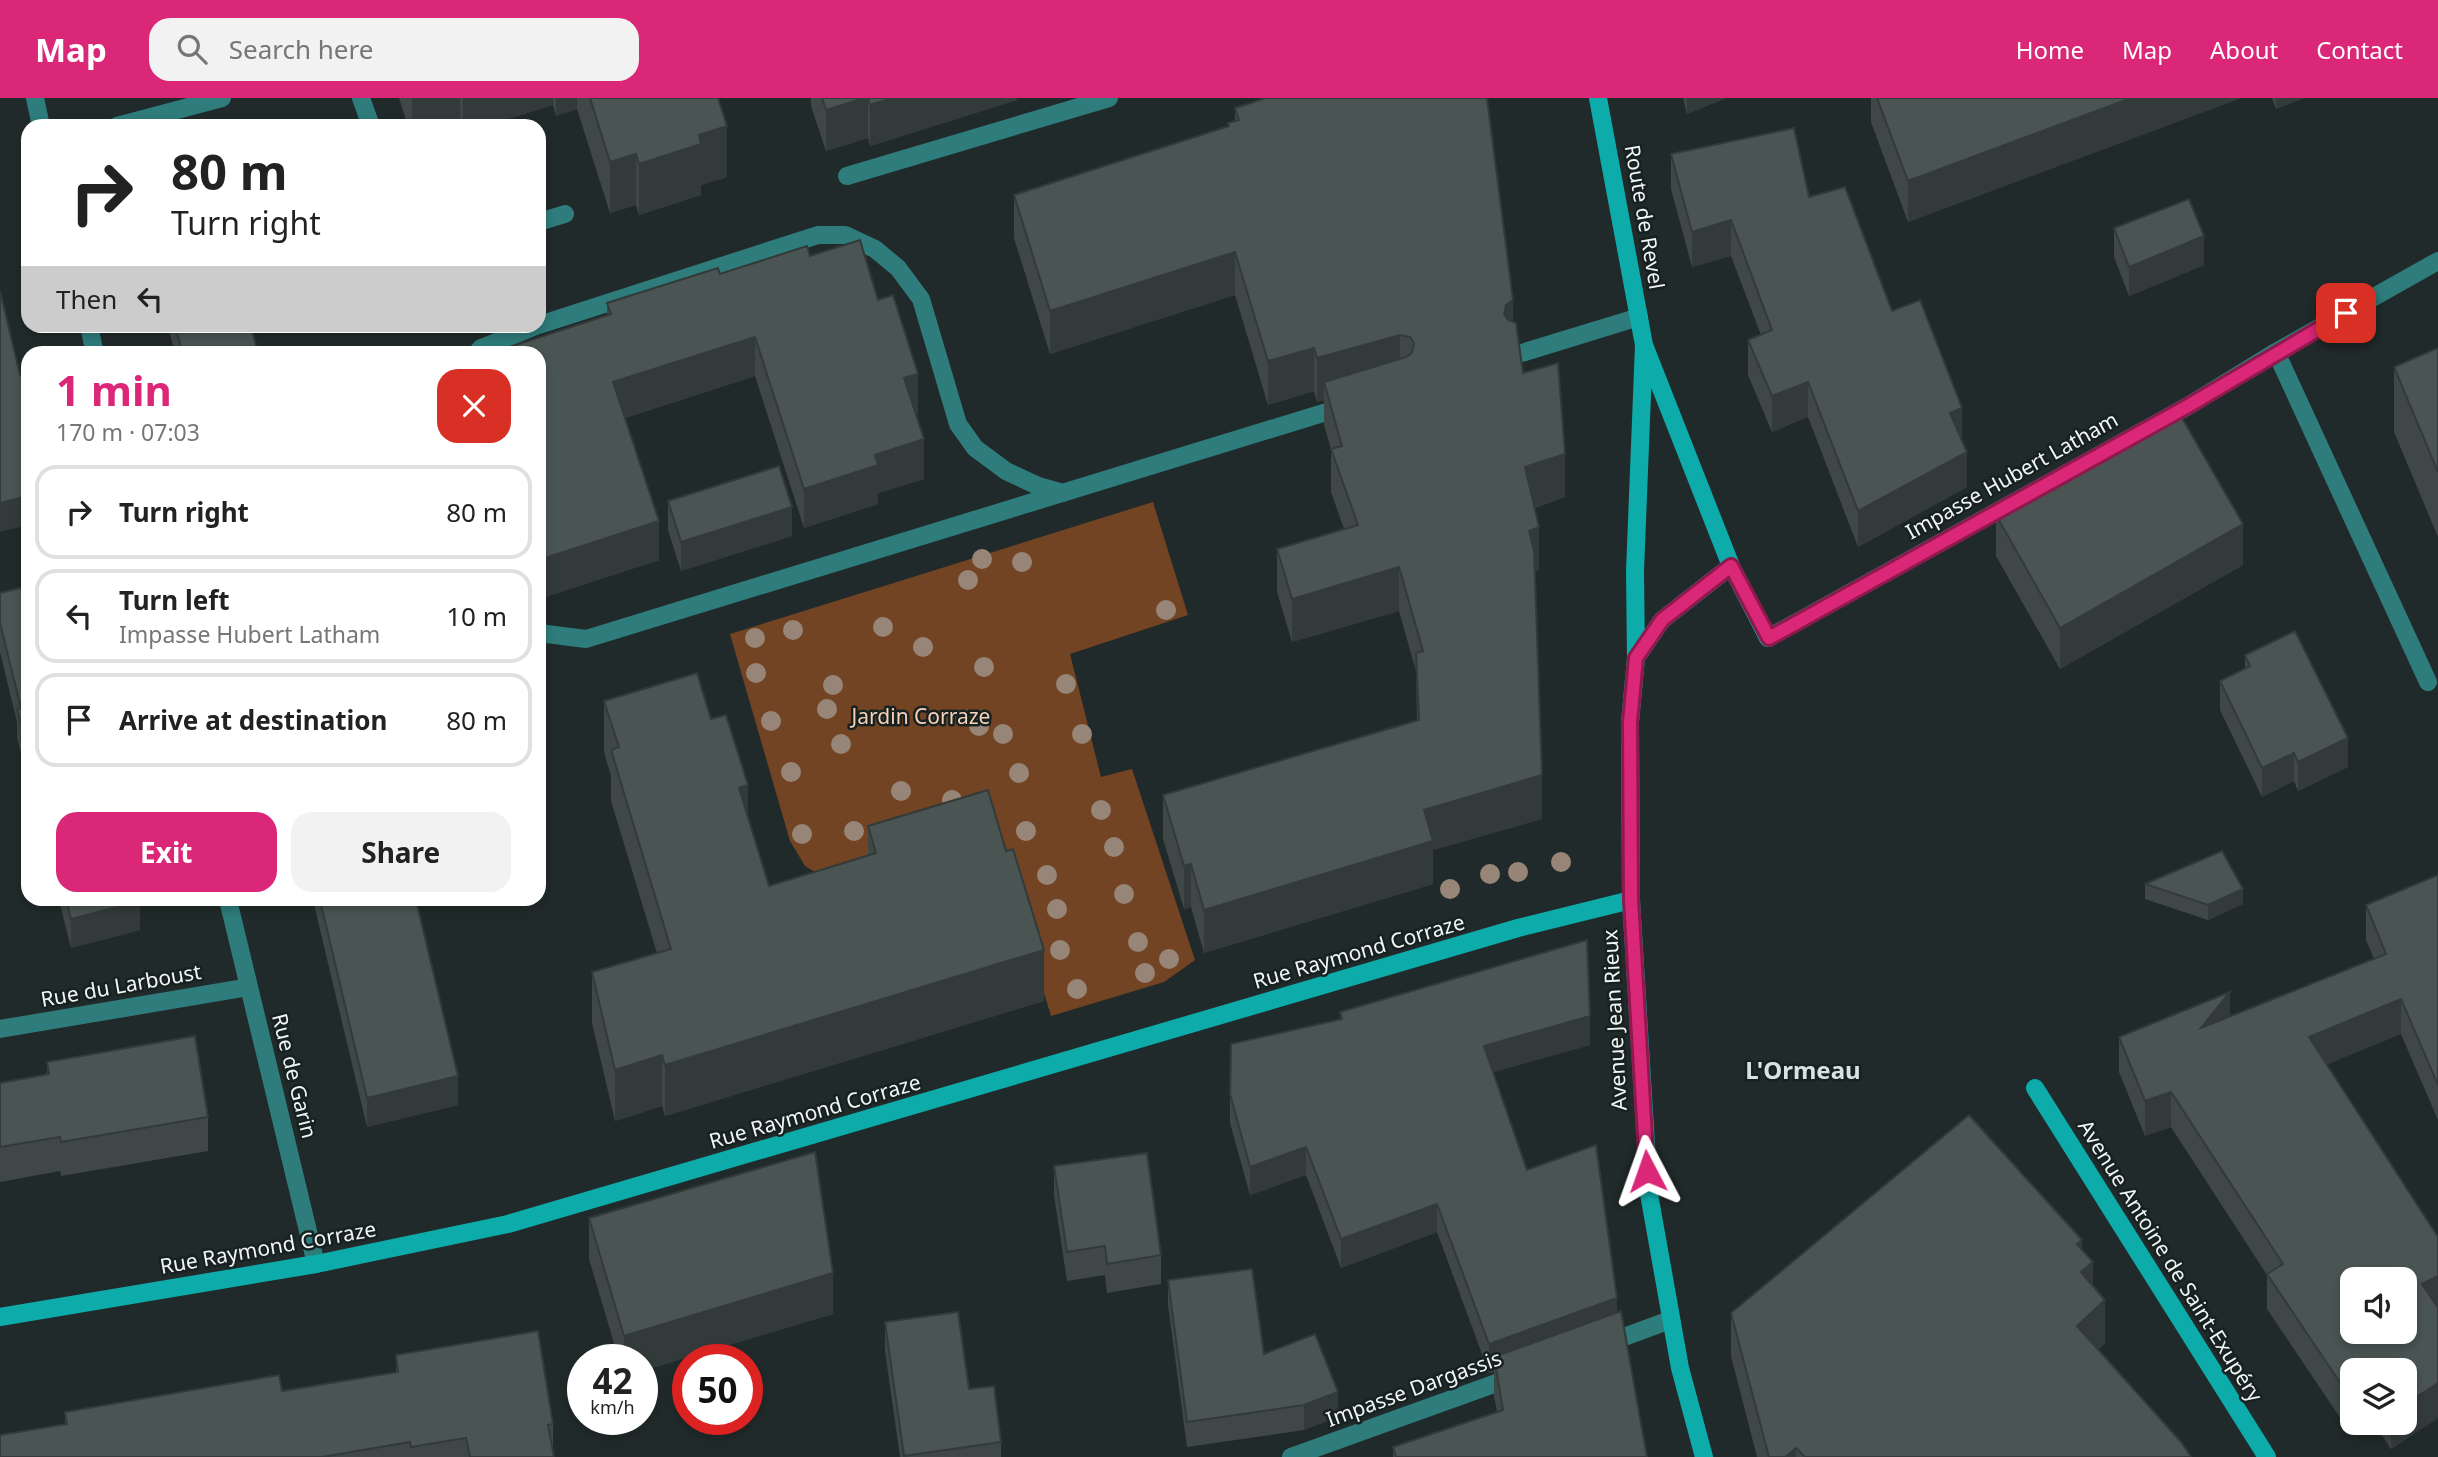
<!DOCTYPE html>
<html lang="en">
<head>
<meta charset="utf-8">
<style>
	:root { --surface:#fff; --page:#f2f2f2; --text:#222; --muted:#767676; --line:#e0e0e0; --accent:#db2777 }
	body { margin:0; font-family:"Noto Sans",sans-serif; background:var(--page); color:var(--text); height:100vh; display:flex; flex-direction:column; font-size:26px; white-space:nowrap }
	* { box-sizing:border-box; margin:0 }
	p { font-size:23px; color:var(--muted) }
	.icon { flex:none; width:38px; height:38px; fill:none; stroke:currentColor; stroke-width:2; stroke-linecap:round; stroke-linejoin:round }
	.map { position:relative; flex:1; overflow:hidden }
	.drawer { position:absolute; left:21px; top:248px; width:525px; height:560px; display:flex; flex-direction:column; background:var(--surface); border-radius:21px; box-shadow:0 4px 10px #0003 }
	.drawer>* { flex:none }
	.hud { position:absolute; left:21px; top:21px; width:525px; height:214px; border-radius:21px; box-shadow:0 4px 10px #0003; background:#fff; color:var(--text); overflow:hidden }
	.tools { position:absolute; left:2340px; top:1169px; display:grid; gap:14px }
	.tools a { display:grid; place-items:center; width:77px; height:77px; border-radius:14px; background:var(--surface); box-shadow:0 4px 10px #0003; font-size:35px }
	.speed { position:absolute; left:567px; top:1246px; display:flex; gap:14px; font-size:35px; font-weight:700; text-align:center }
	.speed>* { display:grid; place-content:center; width:91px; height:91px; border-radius:50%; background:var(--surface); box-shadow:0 4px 10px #0003; line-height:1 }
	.speed small { font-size:18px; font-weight:400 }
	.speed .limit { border:10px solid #d22; background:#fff; color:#111 }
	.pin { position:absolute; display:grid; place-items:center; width:60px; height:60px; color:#fff; margin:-30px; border-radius:14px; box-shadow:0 4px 10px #0006 }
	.me { position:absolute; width:77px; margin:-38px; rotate:356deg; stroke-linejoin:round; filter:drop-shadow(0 0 5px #0008) }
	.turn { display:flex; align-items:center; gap:24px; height:147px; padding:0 35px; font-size:32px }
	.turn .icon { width:91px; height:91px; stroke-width:2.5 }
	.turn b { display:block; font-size:49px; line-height:60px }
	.then { display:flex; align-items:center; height:66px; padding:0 35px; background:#0003; gap:14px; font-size:26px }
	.round { display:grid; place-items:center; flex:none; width:74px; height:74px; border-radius:21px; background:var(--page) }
	.head { display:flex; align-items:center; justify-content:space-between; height:119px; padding:0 35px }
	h1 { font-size:42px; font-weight:700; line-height:52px; color:var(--accent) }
	.action { display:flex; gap:14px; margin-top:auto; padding:14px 35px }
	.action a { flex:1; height:80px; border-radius:21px; background:var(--accent); color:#fff; font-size:28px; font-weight:700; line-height:80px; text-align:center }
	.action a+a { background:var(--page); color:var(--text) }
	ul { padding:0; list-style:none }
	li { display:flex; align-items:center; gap:21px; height:94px; margin:0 14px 10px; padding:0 21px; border:4px solid var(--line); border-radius:21px }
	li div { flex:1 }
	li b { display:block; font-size:26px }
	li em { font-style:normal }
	header { display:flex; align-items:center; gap:42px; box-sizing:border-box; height:98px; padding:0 35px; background:var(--accent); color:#fff }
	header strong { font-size:33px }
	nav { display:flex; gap:38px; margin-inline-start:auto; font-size:24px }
	.search { width:490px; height:63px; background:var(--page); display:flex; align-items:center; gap:18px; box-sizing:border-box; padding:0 24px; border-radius:21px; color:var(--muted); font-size:26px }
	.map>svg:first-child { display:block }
	.green { fill:#734423 }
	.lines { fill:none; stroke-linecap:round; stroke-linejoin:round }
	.lane { stroke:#2e7c7b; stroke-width:18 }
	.street { stroke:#2e7c7b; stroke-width:18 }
	.secondary { stroke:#0dabaa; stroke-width:18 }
	.tree { fill:#978678 }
	.wall { fill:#3f4847; fill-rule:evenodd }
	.shaded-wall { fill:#333b3a }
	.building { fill:#495453; stroke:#333b3a; stroke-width:2; fill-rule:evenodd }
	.route-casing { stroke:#8e194d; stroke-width:18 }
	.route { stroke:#db2777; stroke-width:12 }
	.labels { text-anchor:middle; stroke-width:5; stroke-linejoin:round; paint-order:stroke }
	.street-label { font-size:21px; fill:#f0f6f6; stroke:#172120 }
	.park-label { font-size:21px; fill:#f7d1b8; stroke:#172120 }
	.quarter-label { font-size:24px; font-weight:bold; fill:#d7e3e3; stroke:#172120 }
</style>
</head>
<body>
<header>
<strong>Map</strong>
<div class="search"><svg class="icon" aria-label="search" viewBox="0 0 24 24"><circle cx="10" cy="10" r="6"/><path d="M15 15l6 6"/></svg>Search here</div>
<nav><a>Home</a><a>Map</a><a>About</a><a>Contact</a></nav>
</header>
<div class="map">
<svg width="2438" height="1359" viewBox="0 0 2438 1359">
	<rect width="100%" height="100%" fill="#212a2a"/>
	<path class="green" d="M1153,404L1188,517L1070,556L1101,679L1132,671L1195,862L1164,884L1051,918L1015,800L820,777L805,768L790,743L730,536Z"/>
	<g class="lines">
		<path class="lane" d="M847,78L1109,0
			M539,227L818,137H845L875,151L898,170L921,201L958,326L975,350L1006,373L1038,388L1063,395
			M2276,254L2428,584
			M476,256L481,250L536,228
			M1515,257L1639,219
			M539,535L586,541L1346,308
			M1768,540L2188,308L2276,254L2438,163"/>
		<path class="street" d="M35,0L41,28
			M361,0L371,28
			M117,28L222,0
			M539,124L565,116
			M89,228L95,256
			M228,802L316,1166
			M0,931L249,889
			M1605,1246L1670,1222
			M1291,1359L1516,1278"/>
		<path class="secondary" d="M1598,0L1644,247L1731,468L1768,540
			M1644,247L1635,473L1636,560L1630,624L1631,802L1649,1096L1680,1270L1704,1359
			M1636,560L1662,522L1731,468
			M2035,990L2267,1359
			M0,1219L316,1166L508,1126L1518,830L1631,802"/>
	</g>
	<g class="tree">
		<circle cx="982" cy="461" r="10"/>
		<circle cx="1022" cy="464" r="10"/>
		<circle cx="968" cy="482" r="10"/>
		<circle cx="1166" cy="512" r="10"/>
		<circle cx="883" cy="529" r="10"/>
		<circle cx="793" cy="532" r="10"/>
		<circle cx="755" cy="540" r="10"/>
		<circle cx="923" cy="549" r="10"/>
		<circle cx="984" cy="569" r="10"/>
		<circle cx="756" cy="575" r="10"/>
		<circle cx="1066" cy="586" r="10"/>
		<circle cx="833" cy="587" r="10"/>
		<circle cx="827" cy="611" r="10"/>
		<circle cx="771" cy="623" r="10"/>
		<circle cx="979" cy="628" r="10"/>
		<circle cx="1003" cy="636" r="10"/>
		<circle cx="1082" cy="636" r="10"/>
		<circle cx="841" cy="646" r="10"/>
		<circle cx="791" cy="674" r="10"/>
		<circle cx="1019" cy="675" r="10"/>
		<circle cx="901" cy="693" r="10"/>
		<circle cx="952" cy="702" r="10"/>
		<circle cx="1101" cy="712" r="10"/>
		<circle cx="854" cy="733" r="10"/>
		<circle cx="1026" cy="733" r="10"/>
		<circle cx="802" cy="736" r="10"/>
		<circle cx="1114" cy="749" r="10"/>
		<circle cx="1561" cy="764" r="10"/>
		<circle cx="1518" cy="774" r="10"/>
		<circle cx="1490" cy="776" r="10"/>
		<circle cx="1047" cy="777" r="10"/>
		<circle cx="1450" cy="791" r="10"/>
		<circle cx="1124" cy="796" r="10"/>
		<circle cx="1057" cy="811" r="10"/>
		<circle cx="1138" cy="844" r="10"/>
		<circle cx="1060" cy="852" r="10"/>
		<circle cx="1169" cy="861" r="10"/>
		<circle cx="1145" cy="875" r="10"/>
		<circle cx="1077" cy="891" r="10"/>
	</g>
	<path class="wall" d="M399,0H718L727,79L701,87V97L639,117L636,107L610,115L577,11L556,18L553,7L486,28H461L460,24L448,28H408Z
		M811,0H1017V2L870,48L868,40L826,53L811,8Z
		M1683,0H1726L1687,16Z
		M1871,0H2241L1908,124L1871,24Z
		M2272,0H2304L2276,11Z
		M1235,10L1513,224L1523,275L1565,399L1535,410L1539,472L1534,474L1542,721L1433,752V786L1204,855L1191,809L1184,811L1163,741V697L1417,622L1416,573L1399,513L1292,544L1277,494V451L1344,431L1331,394V351L1324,327V302L1317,304L1314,293L1268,307L1235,197L1050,256L1014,140V97L1228,29V25L1235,23Z
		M1671,56L1809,99L1892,213L1962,344L1967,389L1858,449L1808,319L1772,334L1748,277V242L1761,237L1731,158L1692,169L1671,91Z
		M2114,130L2204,167L2129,198L2114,159Z
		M810,158L878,202L918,315L916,316L924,381L878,395V406L804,430L755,278L625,320L659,462L539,501L607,217V205L720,176Z
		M168,228H251L258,256H175Z
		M2438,250V439L2394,334V269Z
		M668,403L792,438L681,473L668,432Z
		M1996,417L2243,467L2060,571L1996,458Z
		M28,488V681L17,640V624L0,554V495Z
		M2245,557L2348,669L2298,693L2294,683L2262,699L2220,612V583L2245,570Z
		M604,603L711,621L748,719L769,788L868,758V728L1044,903L665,1018L662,1008L615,1023L592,925V874L657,855L611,703V678L604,654Z
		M2438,777V1022L2401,936L2326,966L2438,1139V1320L2391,1351L2374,1325H2404V1272H2352V1314L2341,1321L2267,1211V1177L2171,1029L2145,1038L2119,974V939L2230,894V919L2374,861L2366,842V807ZM2352,1181H2404V1234H2352Z
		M2145,786L2243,806L2208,822L2145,801Z
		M59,802H139L140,832L71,850Z
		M313,802H418V810L458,1007L367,1029Z
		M1340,914L1590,947L1493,974L1527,1072L1617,1214L1647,1359H1393V1349L1497,1314L1494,1298V1274L1489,1275L1437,1134L1341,1170L1306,1077L1250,1097L1230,1025V996L1340,922Z
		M47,964L208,1019V1053L61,1078L60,1073L0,1084V985L47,976Z
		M1054,1068L1161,1157V1186L1107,1195L1105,1177L1067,1183L1054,1097Z
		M589,1120L833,1216L642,1273V1262H619L589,1161Z
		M2082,1151L2093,1188L2105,1245L2098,1252L2191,1359H1757L1731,1258V1215Z
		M1168,1182L1264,1256L1338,1319L1304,1332L1187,1349L1168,1207Z
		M885,1224L969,1291L1001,1344V1359H900L885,1253Z
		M396,1257L553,1326V1354L554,1359H0L65,1326V1314L282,1293L396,1274Z"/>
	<path class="shaded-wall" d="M412,0H460V24L448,28H412Z
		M463,0H553V7L486,28H463Z
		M556,0H577V11L556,18Z
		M864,0H868V40L826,53V12Z
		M892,0H1017V2L870,48V7Z
		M1687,0H1726L1687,16Z
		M2131,0H2241L1908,124V83Z
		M2276,0H2304L2276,11Z
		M727,28V79L701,87V97L639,117V66L699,37Z
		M636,56V107L610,115V64Z
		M1731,122V158L1692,169V134Z
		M2204,138V167L2129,198V169Z
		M1235,154V197L1050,256V213Z
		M1513,202V246L1504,216L1506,207Z
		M1400,237V280L1324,284V302L1317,304V260Z
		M755,239V278L613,323V284Z
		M1314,250V293L1268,307V263Z
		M918,276V315L904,320V280Z
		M1808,284V319L1772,334V298Z
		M1962,310V345L1950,315Z
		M924,341V381L878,395V406L804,430V391L875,357Z
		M1967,354V389L1858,449V413Z
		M1565,356V399L1525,413V369Z
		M28,398V427L0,434V405Z
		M792,409V438L681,473V444Z
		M659,423V462L539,501V462Z
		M2243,426V467L2060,571V530Z
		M1539,429V472L1529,476V433Z
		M1399,469V513L1292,544V501Z
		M2348,640V669L2298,693V664Z
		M2294,655V683L2262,699V670Z
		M1542,677V721L1433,752V786L1204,855V812L1424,712Z
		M748,687V738L739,690Z
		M1191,766V809L1184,811V768Z
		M2243,791V806L2208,822V807Z
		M140,803V832L71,850V821Z
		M1044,852V903L665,1018V967Z
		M2230,894V929L2201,930Z
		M2401,901V936L2309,974V939Z
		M1590,918V947L1484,977V948Z
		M662,957V1008L615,1023V972Z
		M458,978V1007L367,1029V1000Z
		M2171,994V1029L2145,1038V1003Z
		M1306,1049V1077L1250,1097V1069Z
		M1437,1106V1134L1341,1170V1141Z
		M2082,1142V1173L2093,1164V1207L2081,1217L2077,1146Z
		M833,1175V1216L642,1273V1262H624V1238Z
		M2438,1178V1213L2422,1186Z
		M1617,1200V1229L1494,1259V1274L1489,1275V1246Z
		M2105,1202V1245L2077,1271V1228Z
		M2352,1279V1314L2341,1321V1286Z
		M2438,1285V1320L2391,1351V1325H2404V1307Z
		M1338,1294V1319L1304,1332V1307Z
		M1796,1350V1359H1785Z"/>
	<path class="building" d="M590,0H718L727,28L699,37L701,46L639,66L636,56L610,64Z
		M822,0H864L826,12Z
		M868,0H892L870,7Z
		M1266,0H1487L1513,202L1506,207L1504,216L1508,222L1516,225L1523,275L1558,265L1565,356L1525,369L1539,429L1529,433L1534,452L1542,677L1424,712L1433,743L1204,812L1191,766L1184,768L1163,697L1419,622L1416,555L1423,553L1399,469L1292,501L1277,451L1358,427L1331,351L1342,348L1324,284L1406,259L1412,255L1414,245L1410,239L1400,237L1317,260L1314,250L1268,263L1235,154L1050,213L1014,97L1229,28L1228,25L1239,22L1235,10Z
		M1877,0H2131L1908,83Z
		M1794,30L1809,99L1845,89L1892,213L1920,202L1962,310L1950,315L1967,354L1858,413L1808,284L1772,298L1748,242L1772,232L1731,122L1692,134L1671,56Z
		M2189,101L2204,138L2129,169L2114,130Z
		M860,142L878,202L893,197L918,276L904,280L924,341L875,357L878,367L804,391L755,239L613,284L659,423L539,462V256H488L611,216L607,205L718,170L720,176L807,148L810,158Z
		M0,193L20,277L27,275L28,279V398L0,405Z
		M175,228H251L258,256H183Z
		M2438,250V374L2394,269Z
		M2178,313L2243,426L2060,530L1996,417Z
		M779,368L792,409L681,444L668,403Z
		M28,488V652L17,611L21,610L0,525V495Z
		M2295,533L2348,640L2298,664L2294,655L2262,670L2220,583L2250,568L2245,557Z
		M697,575L711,621L726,617L748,687L739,690L769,788L876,755L868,728L988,692L1006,753L1013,751L1044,852L665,967L662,957L615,972L592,874L671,851L611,652L619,649L604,603Z
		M2222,753L2243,791L2208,807L2145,786Z
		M2438,777V987L2401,901L2309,939L2438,1139V1178L2422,1186L2438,1210V1285L2404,1307V1272H2352V1279L2341,1286L2267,1176L2283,1166L2171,994L2145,1003L2119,939L2230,894L2201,930L2386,856L2366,807ZM2352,1181H2404V1234H2352Z
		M66,802H139L140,803L71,821Z
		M320,802H416L458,978L367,1000Z
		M1587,842L1590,918L1484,948L1527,1072L1596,1047L1617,1200L1489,1246L1437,1106L1341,1141L1306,1049L1250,1069L1230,996L1231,946L1342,921L1340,914Z
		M195,938L208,1019L61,1044L60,1039L0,1049V985L49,976L47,964Z
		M1969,1017L2082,1142L2077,1146L2093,1164L2081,1174L2105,1202L2077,1228L2182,1345L2191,1359H1805L1796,1350L1785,1359H1769L1731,1215Z
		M815,1054L833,1175L624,1238L589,1120Z
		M1147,1055L1161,1157L1107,1166L1105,1148L1067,1154L1054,1068Z
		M1252,1171L1264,1256L1315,1236L1338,1294L1304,1307L1187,1324L1168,1182Z
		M1621,1213L1647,1359H1396L1393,1349L1503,1312L1494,1259Z
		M958,1214L969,1291L994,1288L1001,1344L904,1358L885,1224Z
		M538,1233L553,1326L548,1327L554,1359H470L466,1340L411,1349L410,1344L322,1359H0V1337L67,1326L65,1314L279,1277L282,1293L398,1274L396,1257Z"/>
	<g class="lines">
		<defs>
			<path id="route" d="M1647,1073L1631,802L1630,624L1636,560L1662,522L1731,468L1769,540L2188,308L2346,215"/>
		</defs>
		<use href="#route" class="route-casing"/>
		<use href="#route" class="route"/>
	</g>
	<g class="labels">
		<g class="street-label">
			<text transform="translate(1644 119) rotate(80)" y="7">Route de Revel</text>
			<text transform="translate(2012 378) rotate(-29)" y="7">Impasse Hubert Latham</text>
			<text transform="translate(1359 854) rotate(-16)" y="7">Rue Raymond Corraze</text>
			<text transform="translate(121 888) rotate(-10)" y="7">Rue du Larboust</text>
			<text transform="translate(1615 922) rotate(-93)" y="7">Avenue Jean Rieux</text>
			<text transform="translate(294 978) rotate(76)" y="7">Rue de Garin</text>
			<text transform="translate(815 1014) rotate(-16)" y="7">Rue Raymond Corraze</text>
			<text transform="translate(268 1150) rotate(-10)" y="7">Rue Raymond Corraze</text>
			<text transform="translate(2170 1163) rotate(58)" y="7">Avenue Antoine de Saint-Exupéry</text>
			<text transform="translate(1414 1291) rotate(-20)" y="7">Impasse Dargassis</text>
		</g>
		<g class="park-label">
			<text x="921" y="626">Jardin Corraze</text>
		</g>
		<g class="quarter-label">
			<text x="1803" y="981">L'Ormeau</text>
		</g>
	</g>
</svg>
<div class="tools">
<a><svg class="icon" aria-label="sound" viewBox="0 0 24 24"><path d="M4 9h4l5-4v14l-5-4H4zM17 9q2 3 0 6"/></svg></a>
<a><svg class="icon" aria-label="layers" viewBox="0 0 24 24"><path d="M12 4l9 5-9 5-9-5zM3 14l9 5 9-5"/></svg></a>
</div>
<div class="speed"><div>42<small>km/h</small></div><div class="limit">50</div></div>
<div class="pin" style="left:2346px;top:215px;background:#d93025"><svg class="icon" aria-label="arrive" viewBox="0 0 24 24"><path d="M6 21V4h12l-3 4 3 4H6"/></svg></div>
<svg class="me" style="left:1647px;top:1073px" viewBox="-20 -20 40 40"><path d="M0-17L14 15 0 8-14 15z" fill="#db2777" stroke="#fff" stroke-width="4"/></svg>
<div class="hud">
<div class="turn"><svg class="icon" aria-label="right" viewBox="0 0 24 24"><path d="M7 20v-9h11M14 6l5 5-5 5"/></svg><div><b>80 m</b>Turn right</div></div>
<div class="then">Then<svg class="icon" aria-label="left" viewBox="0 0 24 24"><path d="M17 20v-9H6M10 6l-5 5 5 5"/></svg></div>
</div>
<section class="drawer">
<div class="head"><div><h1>1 min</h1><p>170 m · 07:03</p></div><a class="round" style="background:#d93025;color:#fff"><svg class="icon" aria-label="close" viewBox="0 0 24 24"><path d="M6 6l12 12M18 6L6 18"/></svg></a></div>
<ul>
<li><svg class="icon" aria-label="right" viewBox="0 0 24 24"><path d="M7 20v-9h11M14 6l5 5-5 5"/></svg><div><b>Turn right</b></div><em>80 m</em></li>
<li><svg class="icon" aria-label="left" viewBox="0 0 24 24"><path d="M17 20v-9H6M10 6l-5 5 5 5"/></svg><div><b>Turn left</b><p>Impasse Hubert Latham</p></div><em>10 m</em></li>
<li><svg class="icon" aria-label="arrive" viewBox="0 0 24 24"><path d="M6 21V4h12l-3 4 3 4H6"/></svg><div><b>Arrive at destination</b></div><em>80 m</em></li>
</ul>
<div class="action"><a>Exit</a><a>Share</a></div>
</section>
</div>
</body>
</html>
